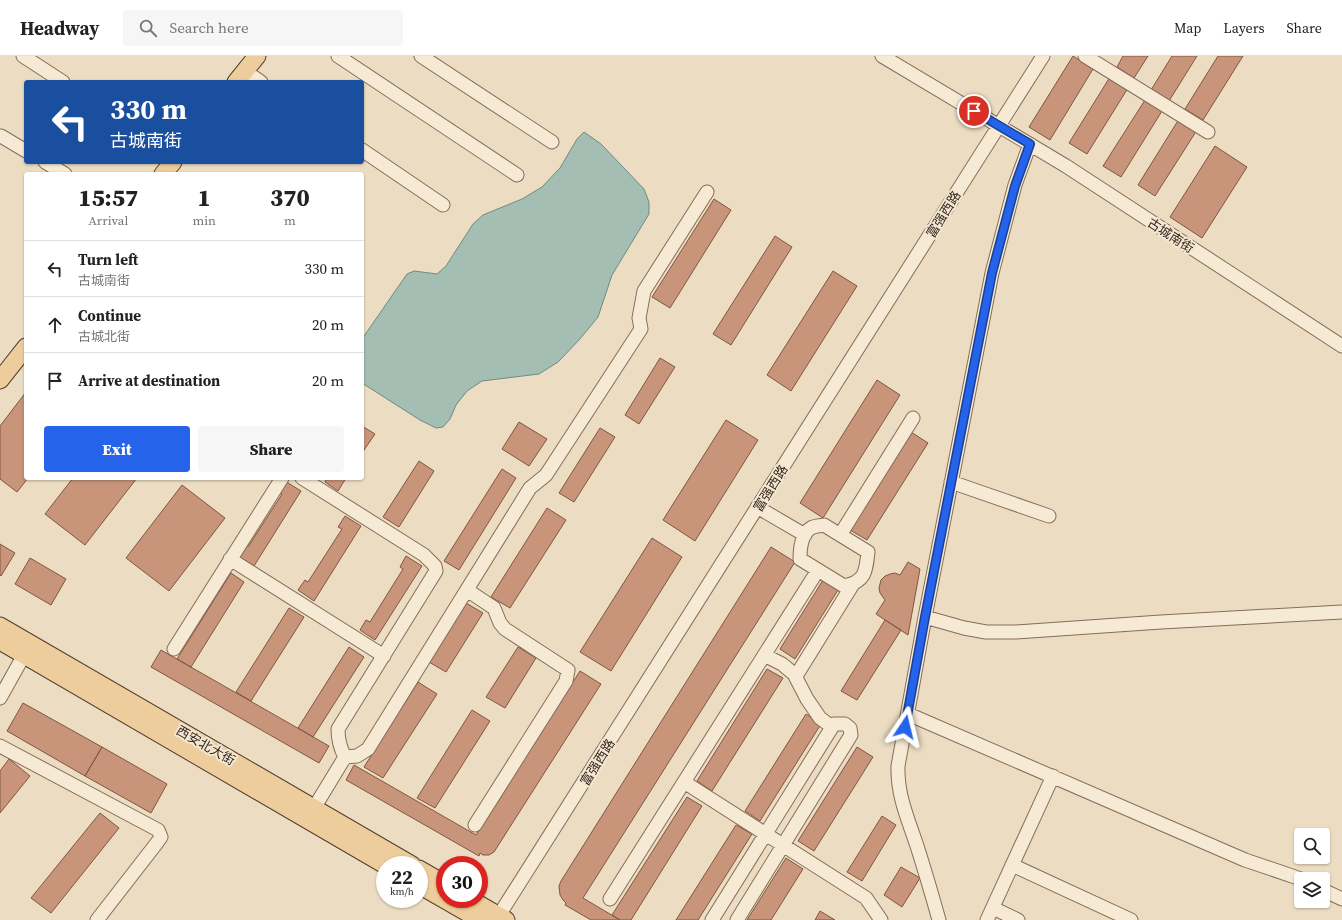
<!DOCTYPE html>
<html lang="en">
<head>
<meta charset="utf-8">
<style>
	:root { --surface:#fff; --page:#f6f6f6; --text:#222; --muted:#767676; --line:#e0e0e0; --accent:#2563eb }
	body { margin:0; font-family:"Source Serif 4","Noto Sans SC",serif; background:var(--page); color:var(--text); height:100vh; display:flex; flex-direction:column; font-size:15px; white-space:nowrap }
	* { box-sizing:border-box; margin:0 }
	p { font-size:13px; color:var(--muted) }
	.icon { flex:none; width:22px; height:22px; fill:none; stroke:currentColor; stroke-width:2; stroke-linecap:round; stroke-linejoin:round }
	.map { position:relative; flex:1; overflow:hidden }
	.drawer { position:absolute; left:24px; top:116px; width:340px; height:308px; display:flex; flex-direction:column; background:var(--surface); border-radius:4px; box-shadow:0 1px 3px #0004 }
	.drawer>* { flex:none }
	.banner { position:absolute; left:24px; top:24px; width:340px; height:84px; border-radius:4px; box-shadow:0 1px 3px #0004; background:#1a4fa0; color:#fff; overflow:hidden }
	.controls { position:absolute; left:1294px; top:772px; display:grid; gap:8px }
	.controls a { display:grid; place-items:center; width:36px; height:36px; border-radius:4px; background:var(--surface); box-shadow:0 1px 3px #0004; font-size:20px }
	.speed { position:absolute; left:376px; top:800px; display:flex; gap:8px; font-size:20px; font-weight:700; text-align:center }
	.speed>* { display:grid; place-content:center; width:52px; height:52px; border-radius:50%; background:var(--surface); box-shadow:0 1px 3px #0004; line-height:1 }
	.speed small { font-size:10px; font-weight:400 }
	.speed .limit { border:6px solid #d22; background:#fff; color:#111 }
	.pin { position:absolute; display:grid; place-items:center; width:34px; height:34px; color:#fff; margin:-17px; border:2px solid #fff; border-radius:50%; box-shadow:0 1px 4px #0007 }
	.me { position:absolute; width:44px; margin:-22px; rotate:10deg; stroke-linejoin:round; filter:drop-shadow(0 0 3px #0008) }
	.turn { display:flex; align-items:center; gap:14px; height:84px; padding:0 20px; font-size:18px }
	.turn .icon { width:52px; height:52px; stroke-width:2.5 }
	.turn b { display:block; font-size:28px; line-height:34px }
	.eta { display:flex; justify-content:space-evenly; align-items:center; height:68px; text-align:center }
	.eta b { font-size:24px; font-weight:800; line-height:28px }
	.cta { display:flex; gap:8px; margin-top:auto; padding:8px 20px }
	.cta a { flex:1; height:46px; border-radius:4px; background:var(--accent); color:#fff; font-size:16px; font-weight:800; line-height:46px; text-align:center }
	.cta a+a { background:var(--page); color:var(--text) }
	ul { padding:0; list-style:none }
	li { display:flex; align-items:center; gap:12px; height:56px; padding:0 20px; border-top:1px solid var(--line) }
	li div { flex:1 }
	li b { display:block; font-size:15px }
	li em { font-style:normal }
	header { display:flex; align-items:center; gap:24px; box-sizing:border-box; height:56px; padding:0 20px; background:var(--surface); border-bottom:1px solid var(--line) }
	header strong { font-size:19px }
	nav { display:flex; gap:22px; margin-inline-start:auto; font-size:14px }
	.search { width:280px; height:36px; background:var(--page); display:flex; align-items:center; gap:10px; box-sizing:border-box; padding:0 14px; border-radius:4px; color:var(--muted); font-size:15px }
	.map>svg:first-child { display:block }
	.water { fill:#a4beb4; stroke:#6c8c81 }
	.building { fill:#c8947a; stroke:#825641 }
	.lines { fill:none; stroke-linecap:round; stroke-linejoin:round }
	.minor-casing { stroke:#846d5a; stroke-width:15 }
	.major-casing { stroke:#523c2e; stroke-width:19 }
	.minor { stroke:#f7ead5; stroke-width:13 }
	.major { stroke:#edcd9b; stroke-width:17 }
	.route-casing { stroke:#184099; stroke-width:10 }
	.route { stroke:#2563eb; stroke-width:7 }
	.labels { text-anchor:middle; stroke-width:4; stroke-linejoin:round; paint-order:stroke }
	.street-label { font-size:13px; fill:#35271e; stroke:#f3e7d1 }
</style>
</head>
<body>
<header>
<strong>Headway</strong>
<div class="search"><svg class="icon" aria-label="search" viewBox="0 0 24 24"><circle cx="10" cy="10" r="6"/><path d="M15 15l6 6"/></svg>Search here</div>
<nav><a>Map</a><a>Layers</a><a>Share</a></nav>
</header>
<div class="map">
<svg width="1342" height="864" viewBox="0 0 1342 864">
	<rect width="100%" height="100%" fill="#ebdcc2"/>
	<path class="water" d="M584,76L601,88L644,133L649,146V158L612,219L598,261L579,284L558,306L539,318L482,325L467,335L456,349L450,363L443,371L436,372L420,364L362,327V283L407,218L414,215L437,218L446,210L473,168L483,159L522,143L542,131L560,112L577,83Z"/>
	<path class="building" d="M1073,0L1093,13L1050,84L1029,71Z
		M1123,0H1148L1134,22L1117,11Z
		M1172,0H1197L1169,45L1151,34Z
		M1218,0H1243L1203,64L1185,53Z
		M1110,21L1128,32L1087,98L1069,87Z
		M1145,44L1162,55L1121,121L1103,110Z
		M1179,63L1197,74L1155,140L1138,129Z
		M1215,90L1247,111L1202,182L1170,161Z
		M714,143L731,154L670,252L652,241Z
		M775,180L792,191L731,289L713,278Z
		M833,215L857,230L791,335L767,319Z
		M660,302L675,311L639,368L625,359Z
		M877,324L900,339L823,462L800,447Z
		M26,336V422H28L17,436L0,423V370Z
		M726,364L758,384L695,485L663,464Z
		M519,366L547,383L529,410L502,393Z
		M362,370L375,378L362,397Z
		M600,372L615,381L574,446L559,437Z
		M911,376L928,387L867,484L850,474Z
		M419,405L434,415L399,471L383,461Z
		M502,413L516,422L459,514L444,505Z
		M73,422H137L85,489L45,458Z
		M327,422H346L338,435L325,426Z
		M285,425L301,435L254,510L238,500L245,489L248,491L282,438L278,436Z
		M182,429L225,462L169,535L126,502Z
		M547,452L566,464L510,552L491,541Z
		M345,460L361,470L314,545L298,534L305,524L308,526L342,473L338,471Z
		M652,482L682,501L611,615L580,596Z
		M0,488L15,497L1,520L0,519Z
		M771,491L795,506L583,842L620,864H591L565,849L566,847L563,844L560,839L559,830L561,825Z
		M406,500L422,510L375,584L360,574L366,564L370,566L403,513L400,511Z
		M30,502L66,523L51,549L15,528Z
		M908,506L920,513L908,579L876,558L885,544L880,537L879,532L881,524L885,520L890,518L895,517L900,519Z
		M231,517L244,526L191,611L177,603Z
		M823,524L838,534L795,603L780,593Z
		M466,547L483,557L446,616L429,606Z
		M289,552L304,561L251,645L236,636Z
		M885,564L901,574L857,644L841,635Z
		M349,591L364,601L313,681L298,672Z
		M518,591L536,602L505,652L486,641Z
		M161,594L329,690L319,707L151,611Z
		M767,613L783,622L712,735L697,725Z
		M580,615L601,628L494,796L489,799H483L480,797L479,800L346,724L354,709L476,779Z
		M418,626L437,638L383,722L364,711Z
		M23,647L102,691L85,720L7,675Z
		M472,654L490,665L435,752L417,742Z
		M806,658L821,668L760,765L745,755Z
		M102,691L167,728L151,757L85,720Z
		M857,691L873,701L814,795L798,785Z
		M9,703L30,720L0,757V715Z
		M687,741L702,750L631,864H620L612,859Z
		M100,757L119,772L51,857L31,842Z
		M882,760L896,769L862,825L847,816Z
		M736,769L752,778L698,864H676Z
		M786,802L803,813L771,864H747Z
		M901,811L920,822L902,851L884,839Z
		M820,855L835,864H815Z"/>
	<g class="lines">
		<defs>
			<path id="minor" d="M23,0L63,26
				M338,0L517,119
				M421,0L552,86
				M882,0L1066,110L1342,290
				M1085,0L1208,76
				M245,15L261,26
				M1,80L26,95
				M362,94L443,149
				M45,106L65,118
				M302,422L424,499L435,510L436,515L338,673C338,684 340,692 345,701L357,700L368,693L530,432L546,419L641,273L639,262L644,235L707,136
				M951,426L1049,460
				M757,451L805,479
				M824,469L868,496C866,516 865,526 844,530L800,503C800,493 801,478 811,472C814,470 820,470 824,469Z
				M840,479L913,362
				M230,503L384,600
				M467,534L494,552L500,567L505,573L568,614L566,625L475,769
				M925,561L964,572L986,576H1016L1161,566L1342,556
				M174,593L282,422
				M764,599L782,608L794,618L807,643L820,662L832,671
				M796,620L853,528
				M0,642L24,599
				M908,658L1245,804L1301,823
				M0,690L158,774L161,781L156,788L97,864
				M684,726L866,842L881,864
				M314,752L345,701
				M1012,809L1131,864
				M1323,834L1342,843
				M610,843L818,514
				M993,852L1018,864
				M496,864L1043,0
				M712,864L834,668H845L850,672L851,679L737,864
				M939,864C932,839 925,815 917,790C908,763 897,739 898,710L925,561L992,217L1015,129L1030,88
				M987,864L1053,720"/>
			<path id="major" d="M236,26L257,0
				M163,118L173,106
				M0,324L26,291
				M0,570L412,809
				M0,585L385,809
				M419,813L445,828
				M419,829L480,864
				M470,843L506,864"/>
		</defs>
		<use href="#minor" class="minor-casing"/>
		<use href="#major" class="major-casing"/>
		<use href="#minor" class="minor"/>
		<use href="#major" class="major"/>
	</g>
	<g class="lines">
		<defs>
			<path id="route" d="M905,671L925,561L992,217L1015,130L1030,88L974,55"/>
		</defs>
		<use href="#route" class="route-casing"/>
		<use href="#route" class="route"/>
	</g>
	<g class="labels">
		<g class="street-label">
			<text transform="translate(943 158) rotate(-58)" y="5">富强西路</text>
			<text transform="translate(1171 179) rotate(33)" y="5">古城南街</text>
			<text transform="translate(770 432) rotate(-58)" y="5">富强西路</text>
			<text transform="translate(206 689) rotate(30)" y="5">西安北大街</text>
			<text transform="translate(597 706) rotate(-58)" y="5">富强西路</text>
		</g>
	</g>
</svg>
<div class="controls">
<a><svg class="icon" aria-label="search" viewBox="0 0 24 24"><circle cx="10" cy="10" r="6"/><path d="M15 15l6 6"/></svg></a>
<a><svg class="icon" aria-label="layers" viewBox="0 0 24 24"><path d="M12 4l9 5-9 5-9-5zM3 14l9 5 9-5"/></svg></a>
</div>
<div class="speed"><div>22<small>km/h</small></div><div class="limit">30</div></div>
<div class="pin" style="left:974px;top:55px;background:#d93025"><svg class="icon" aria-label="arrive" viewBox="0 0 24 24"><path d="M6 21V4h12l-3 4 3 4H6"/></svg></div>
<svg class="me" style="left:905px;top:671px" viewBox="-20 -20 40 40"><path d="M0-17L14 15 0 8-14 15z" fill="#2563eb" stroke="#fff" stroke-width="4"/></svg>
<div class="banner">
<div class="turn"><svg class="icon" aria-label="left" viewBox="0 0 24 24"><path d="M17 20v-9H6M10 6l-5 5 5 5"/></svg><div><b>330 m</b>古城南街</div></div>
</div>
<section class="drawer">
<div class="eta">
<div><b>15:57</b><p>Arrival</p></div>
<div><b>1</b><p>min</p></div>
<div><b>370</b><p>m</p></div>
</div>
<ul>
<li><svg class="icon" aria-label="left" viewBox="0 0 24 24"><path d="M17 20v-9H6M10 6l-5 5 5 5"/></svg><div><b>Turn left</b><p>古城南街</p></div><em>330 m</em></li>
<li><svg class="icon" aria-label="ahead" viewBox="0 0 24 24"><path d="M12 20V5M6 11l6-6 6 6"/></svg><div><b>Continue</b><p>古城北街</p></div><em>20 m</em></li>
<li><svg class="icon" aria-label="arrive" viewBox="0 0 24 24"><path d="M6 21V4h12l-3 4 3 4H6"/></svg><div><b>Arrive at destination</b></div><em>20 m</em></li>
</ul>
<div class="cta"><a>Exit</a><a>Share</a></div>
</section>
</div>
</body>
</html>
